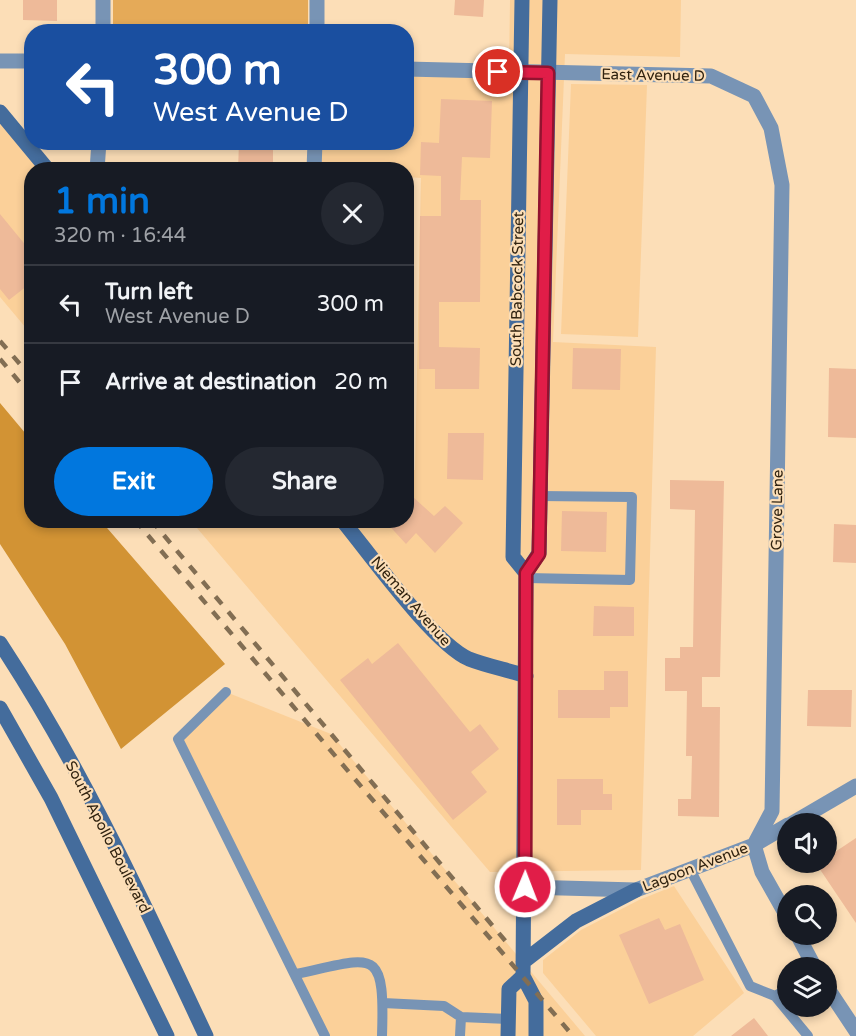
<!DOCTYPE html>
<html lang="en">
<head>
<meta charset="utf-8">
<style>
	:root { --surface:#171b24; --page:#242831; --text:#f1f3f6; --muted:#9ea1a6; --line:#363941; --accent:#0177de }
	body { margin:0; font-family:"Varela Round",sans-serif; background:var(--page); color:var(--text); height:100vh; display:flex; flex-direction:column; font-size:22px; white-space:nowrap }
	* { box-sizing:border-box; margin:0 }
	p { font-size:20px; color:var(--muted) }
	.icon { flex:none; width:33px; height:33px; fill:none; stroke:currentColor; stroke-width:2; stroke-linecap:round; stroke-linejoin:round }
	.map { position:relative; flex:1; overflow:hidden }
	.sheet { position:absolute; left:24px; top:162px; width:390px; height:366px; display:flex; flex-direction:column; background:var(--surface); border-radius:24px; box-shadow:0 3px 9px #0003 }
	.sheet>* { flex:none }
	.hud { position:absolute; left:24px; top:24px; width:390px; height:126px; border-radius:24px; box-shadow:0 3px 9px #0003; background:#1a4fa0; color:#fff; overflow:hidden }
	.fabs { position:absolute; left:777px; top:813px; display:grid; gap:12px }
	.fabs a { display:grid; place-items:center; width:60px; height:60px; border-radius:50%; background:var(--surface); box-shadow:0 3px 9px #0003; font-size:30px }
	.pin { position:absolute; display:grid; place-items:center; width:51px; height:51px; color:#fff; margin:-26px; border:3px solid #fff; border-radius:50%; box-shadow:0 2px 6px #0007 }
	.me { position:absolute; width:66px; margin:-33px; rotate:1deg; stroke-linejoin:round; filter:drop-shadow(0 0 4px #0008) }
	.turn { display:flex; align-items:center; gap:21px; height:126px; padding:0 30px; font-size:27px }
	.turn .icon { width:78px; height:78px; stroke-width:2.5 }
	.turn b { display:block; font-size:42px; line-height:51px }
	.round { display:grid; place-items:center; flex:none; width:63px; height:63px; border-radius:32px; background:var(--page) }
	.overview { display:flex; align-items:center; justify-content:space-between; height:102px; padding:0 30px }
	h1 { font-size:36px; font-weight:800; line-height:45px; color:var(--accent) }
	.button { display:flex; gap:12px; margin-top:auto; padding:12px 30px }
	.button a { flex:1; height:69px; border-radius:36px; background:var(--accent); color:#fff; font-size:24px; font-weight:800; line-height:69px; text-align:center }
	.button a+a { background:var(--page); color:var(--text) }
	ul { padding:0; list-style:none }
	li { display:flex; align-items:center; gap:18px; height:78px; padding:0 30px; border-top:2px solid var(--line) }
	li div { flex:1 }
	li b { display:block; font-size:22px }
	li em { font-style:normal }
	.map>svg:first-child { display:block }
	.built { fill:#fbd099 }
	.green { fill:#e5aa58 }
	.forest { fill:#d29334 }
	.building { fill:#eeba99 }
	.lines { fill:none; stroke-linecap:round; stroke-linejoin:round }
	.lane { stroke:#7894b5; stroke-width:10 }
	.street { stroke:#7894b5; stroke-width:15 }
	.secondary { stroke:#446c9c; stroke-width:15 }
	.rail { stroke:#826e53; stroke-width:4.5; stroke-dasharray:10 10; stroke-linecap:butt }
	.route-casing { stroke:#92132f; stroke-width:15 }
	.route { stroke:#e11d48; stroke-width:10 }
	.labels { text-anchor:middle; stroke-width:4.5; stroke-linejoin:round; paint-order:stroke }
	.street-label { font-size:15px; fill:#312310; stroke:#fcdeb7 }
</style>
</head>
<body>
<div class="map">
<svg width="856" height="1036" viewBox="0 0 856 1036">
	<rect width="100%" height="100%" fill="#fcdeb7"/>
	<path class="built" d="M510,0H681L680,57L565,54L553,342L656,347L641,870L490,872L191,521L406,520L407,470H415L421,178L407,177L406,170L315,169V143L406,142L407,70L509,72Z
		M571,84L647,85L638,337L561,334Z
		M0,112L48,169L32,170L31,334L0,297Z
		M226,692L331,734L585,1036H325L178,739Z
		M674,886L744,993L693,1036H596L543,973V960L581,930L639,900Z"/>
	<path class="green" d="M113,0H308V31H113Z"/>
	<path class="forest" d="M0,403L31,440L32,520L101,521L225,664L121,749L65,644L0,544Z"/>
	<path class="building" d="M23,0H57V21L23,20Z
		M455,0H484L483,17L454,15Z
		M441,99L492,101L490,158L462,157L460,200H481L480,302H439V347L480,348L479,389H435V369H419L420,216H441V176L420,175L421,142L439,143Z
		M239,142H273V170H238Z
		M0,214L32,253V282L9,300L0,289Z
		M573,348L621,349L620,390L572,389Z
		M829,368L856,369V438L828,437Z
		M448,433H484L483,480L447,479Z
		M670,480L724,481L720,677H702V707H720L719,817L678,816V799H691L692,756H686L687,691H665V658H680V647H693L695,510L670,509Z
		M413,497L434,516L445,506L463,523L435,553L416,533L406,544L384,520H406V508Z
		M562,511L607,512L606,552L561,551Z
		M834,524L856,525V563L833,562Z
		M594,606L634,607V636H593Z
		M398,643L470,732L480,724L499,749L471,772L487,792L453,820L340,680L368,658L372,664Z
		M604,671H628V707H610V718H558V690H604Z
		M808,690H852L851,727L807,726Z
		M557,779H603V794H612V810H581V825H557Z
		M856,838V923L817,865L826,862V858Z
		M659,918L665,930L680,924L704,980L649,1004L619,935Z
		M754,1018L768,1036H731Z"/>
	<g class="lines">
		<path class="lane" d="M526,578L630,580L632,497L540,496
			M226,692L178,739L325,1036
			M690,869L750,986L775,996L808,1036
			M296,974C375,957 385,945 382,1036
			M775,996L788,989
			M383,1003L444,1006L461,1017L508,1019
			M460,1036L461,1017"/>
		<path class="street" d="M103,32V0
			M317,32V0
			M0,61H32
			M406,69L711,76L754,96L771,128L782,185L772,811L754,845L762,872L788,918
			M97,170L99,142
			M314,170L315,142
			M791,824L856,786
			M525,887L636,890L754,845L788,825
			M797,934L815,968
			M826,986L856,1031"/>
		<path class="secondary" d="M522,0L513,557L526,573
			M0,112L48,170
			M342,520C370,554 433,643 469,659C487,666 508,670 526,676
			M0,643C81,766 143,902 206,1036
			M0,708L51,798L167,1036
			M523,962L576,921L636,890
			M508,1036L509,989L523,976
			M536,1036V1001L523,976L526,573L539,553L550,0"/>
		<path class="rail" d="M0,341L32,378
			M0,359L32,397
			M135,520L573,1036
			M151,520L508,944"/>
	</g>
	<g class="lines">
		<defs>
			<path id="route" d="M498,72L548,73L539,554L526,573L525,887"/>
		</defs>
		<use href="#route" class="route-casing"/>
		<use href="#route" class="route"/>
	</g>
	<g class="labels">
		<g class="street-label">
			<text transform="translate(653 75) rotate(1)" y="5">East Avenue D</text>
			<text transform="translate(517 289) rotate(-89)" y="5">South Babcock Street</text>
			<text transform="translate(777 510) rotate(-89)" y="5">Grove Lane</text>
			<text transform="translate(411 601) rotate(49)" y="5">Nieman Avenue</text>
			<text transform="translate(108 837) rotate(63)" y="5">South Apollo Boulevard</text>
			<text transform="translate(695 867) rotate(-21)" y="5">Lagoon Avenue</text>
		</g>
	</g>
</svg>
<div class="fabs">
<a><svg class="icon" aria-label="sound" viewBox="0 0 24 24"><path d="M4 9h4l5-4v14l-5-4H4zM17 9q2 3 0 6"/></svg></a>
<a><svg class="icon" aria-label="search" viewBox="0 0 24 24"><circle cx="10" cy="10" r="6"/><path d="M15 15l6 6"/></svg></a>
<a><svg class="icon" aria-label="layers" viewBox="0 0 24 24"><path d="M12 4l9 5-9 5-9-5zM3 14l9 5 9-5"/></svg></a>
</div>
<div class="pin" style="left:498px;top:72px;background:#d93025"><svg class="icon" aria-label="arrive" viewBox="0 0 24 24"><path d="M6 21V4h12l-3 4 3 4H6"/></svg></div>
<svg class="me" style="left:525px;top:887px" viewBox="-20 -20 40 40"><circle r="17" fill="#e11d48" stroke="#fff" stroke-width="3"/><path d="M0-11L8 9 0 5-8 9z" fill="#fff"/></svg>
<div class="hud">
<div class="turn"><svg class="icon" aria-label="left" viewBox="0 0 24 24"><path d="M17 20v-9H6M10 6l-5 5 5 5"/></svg><div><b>300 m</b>West Avenue D</div></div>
</div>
<section class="sheet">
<div class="overview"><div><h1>1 min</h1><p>320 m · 16:44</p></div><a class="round"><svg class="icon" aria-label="close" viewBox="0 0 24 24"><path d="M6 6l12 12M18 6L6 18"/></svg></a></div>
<ul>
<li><svg class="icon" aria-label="left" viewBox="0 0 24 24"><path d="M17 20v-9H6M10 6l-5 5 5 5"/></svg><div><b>Turn left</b><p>West Avenue D</p></div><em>300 m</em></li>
<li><svg class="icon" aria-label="arrive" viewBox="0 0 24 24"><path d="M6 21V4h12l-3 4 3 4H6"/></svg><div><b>Arrive at destination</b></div><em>20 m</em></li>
</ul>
<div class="button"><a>Exit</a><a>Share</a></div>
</section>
</div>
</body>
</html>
